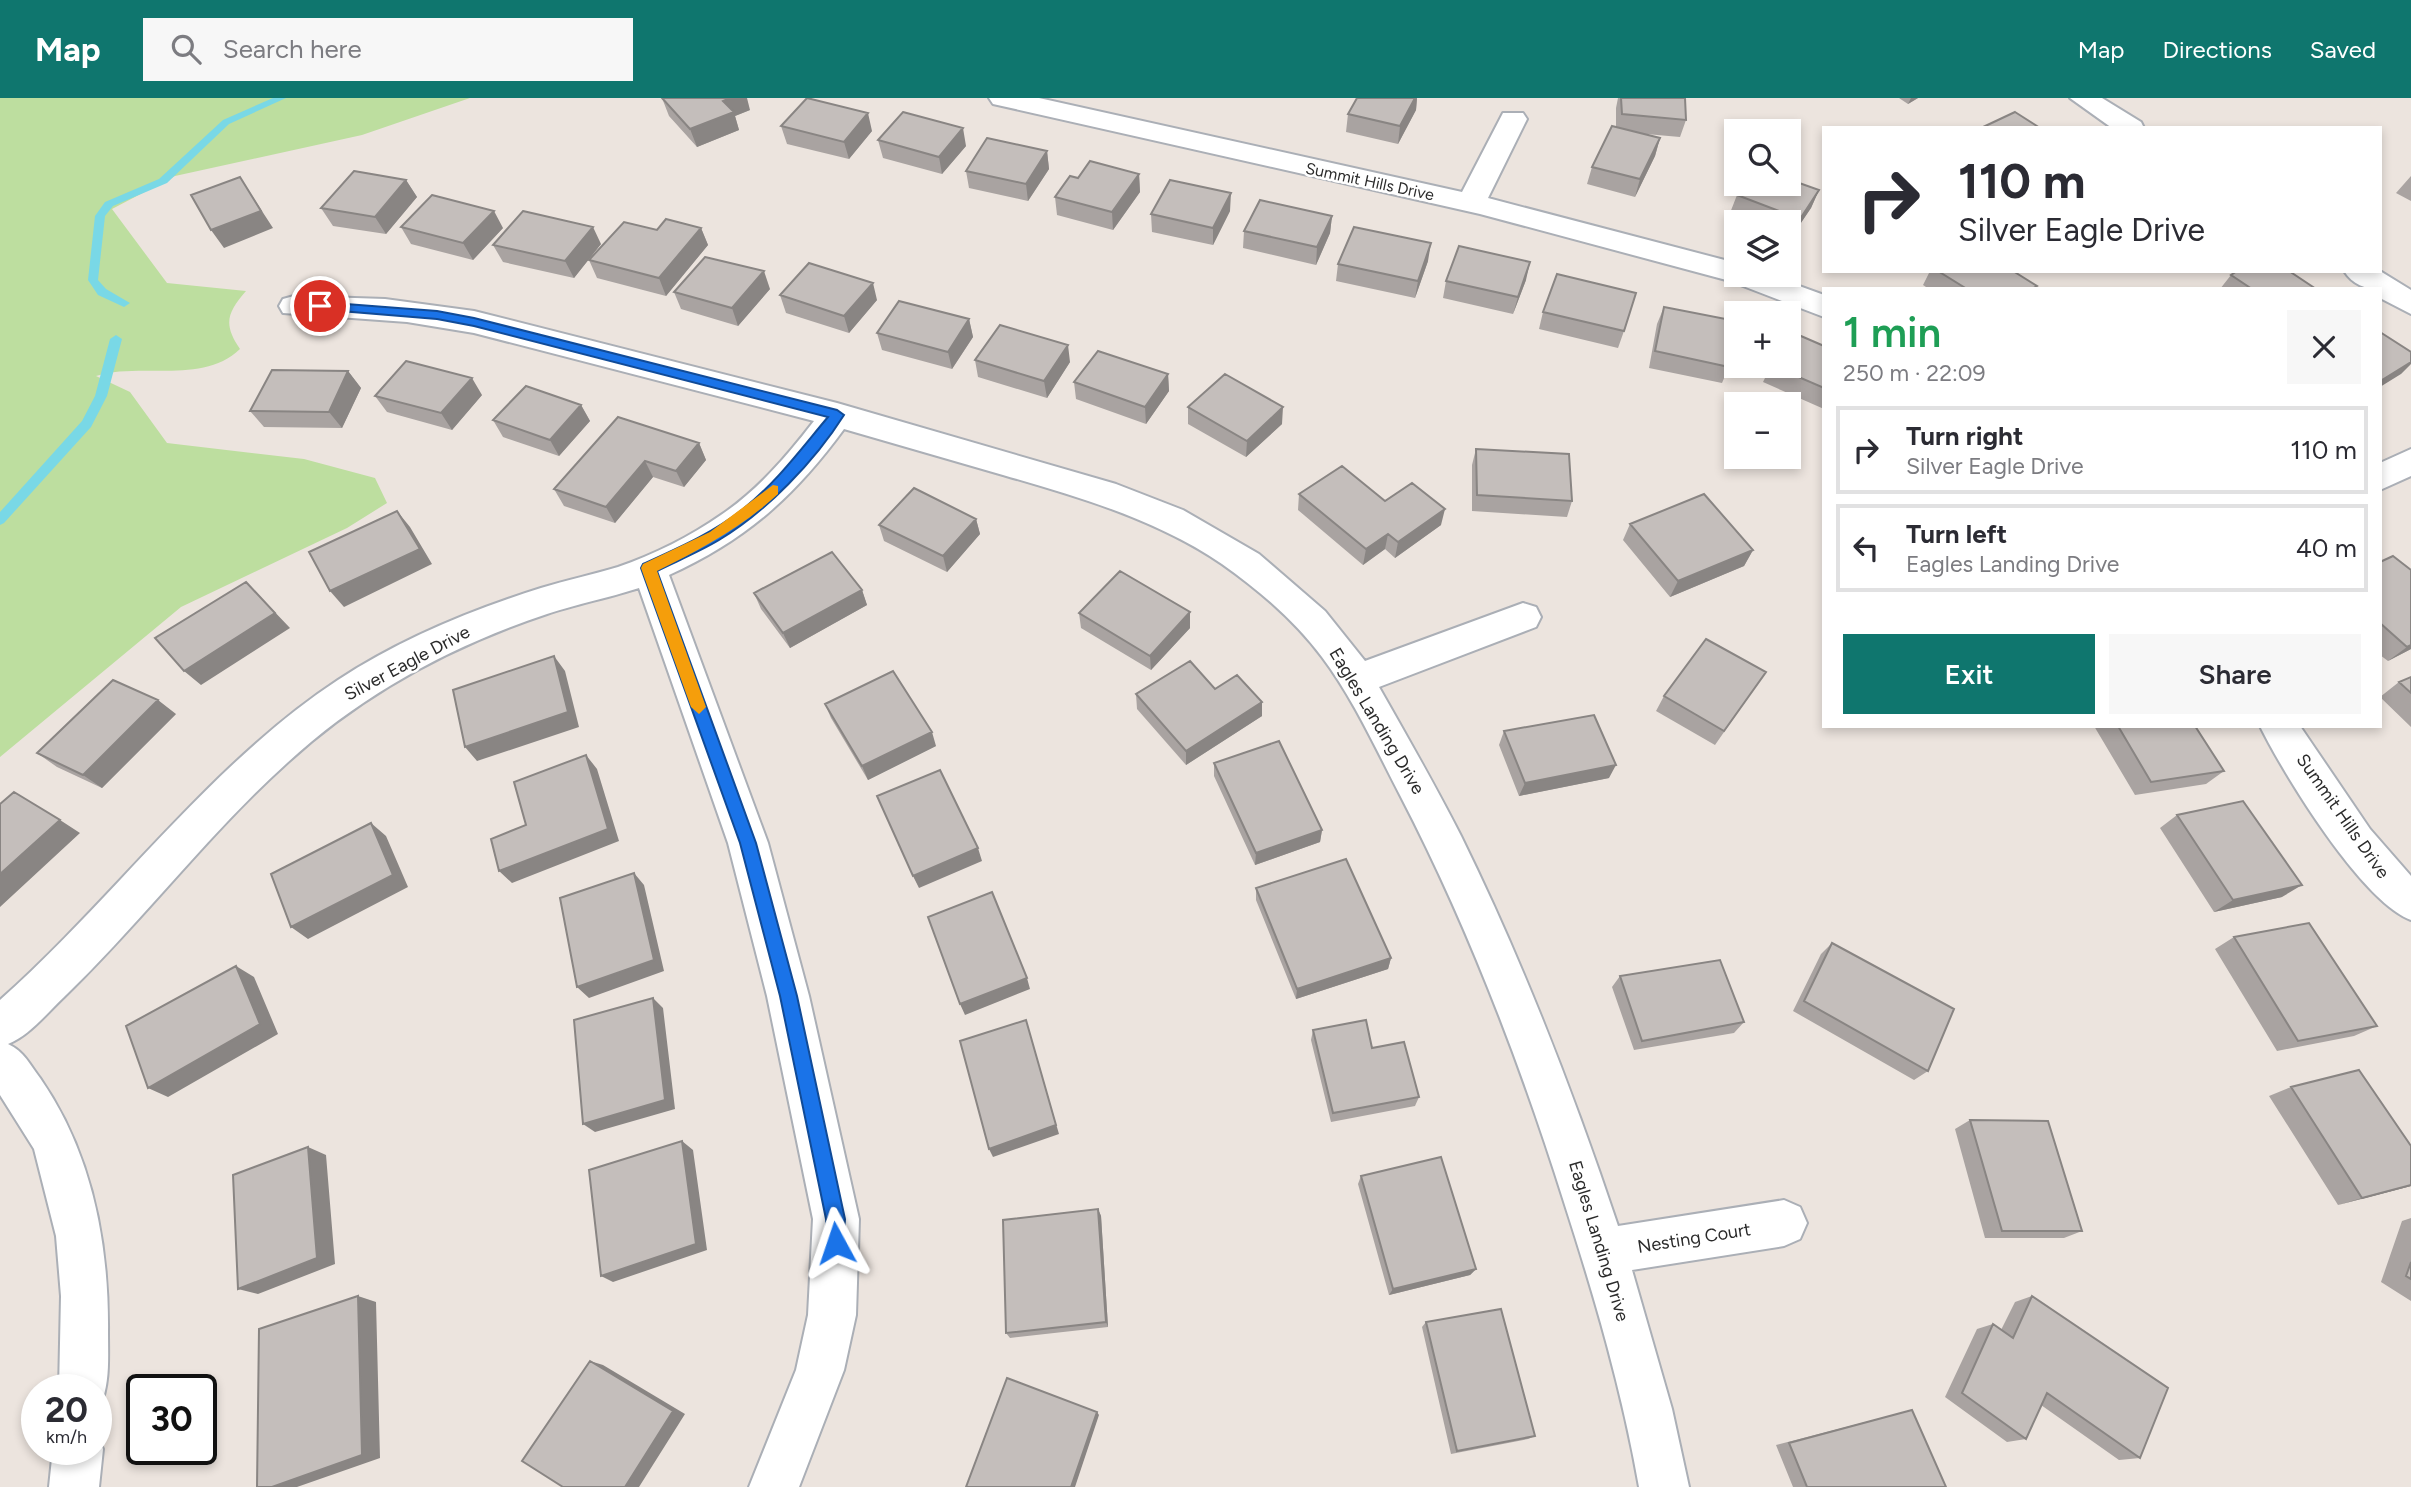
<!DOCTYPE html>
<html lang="en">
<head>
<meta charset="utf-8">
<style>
	:root { --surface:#fff; --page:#f7f7f7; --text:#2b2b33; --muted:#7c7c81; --line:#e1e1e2; --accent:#0f766e }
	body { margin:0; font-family:Figtree,sans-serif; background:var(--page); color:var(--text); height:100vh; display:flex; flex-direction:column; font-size:26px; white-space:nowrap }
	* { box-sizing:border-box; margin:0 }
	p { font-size:23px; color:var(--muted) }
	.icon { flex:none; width:38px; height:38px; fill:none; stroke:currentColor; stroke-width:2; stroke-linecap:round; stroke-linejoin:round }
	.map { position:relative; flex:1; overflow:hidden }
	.side { position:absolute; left:1822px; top:189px; width:560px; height:441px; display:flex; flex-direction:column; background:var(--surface); border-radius:0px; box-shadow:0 4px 10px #0003 }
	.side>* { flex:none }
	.hud { position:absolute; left:1822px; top:28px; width:560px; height:147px; border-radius:0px; box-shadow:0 4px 10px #0003; background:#fff; color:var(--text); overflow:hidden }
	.controls { position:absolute; left:1724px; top:21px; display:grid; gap:14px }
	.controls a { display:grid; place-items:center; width:77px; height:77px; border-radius:0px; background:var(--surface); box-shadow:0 4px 10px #0003; font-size:35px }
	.speed { position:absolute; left:21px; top:1276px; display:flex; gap:14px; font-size:35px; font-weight:700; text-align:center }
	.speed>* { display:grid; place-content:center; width:91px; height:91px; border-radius:50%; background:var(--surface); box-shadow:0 4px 10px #0003; line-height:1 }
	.speed small { font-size:18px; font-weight:400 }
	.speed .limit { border:4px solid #111; border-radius:10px; background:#fff; color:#111 }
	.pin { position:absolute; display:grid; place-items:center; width:60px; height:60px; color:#fff; margin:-30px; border:4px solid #fff; border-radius:50%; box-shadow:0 2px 7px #0007 }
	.me { position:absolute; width:77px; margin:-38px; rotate:355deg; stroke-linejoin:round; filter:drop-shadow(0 0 5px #0008) }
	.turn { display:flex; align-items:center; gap:24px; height:147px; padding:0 21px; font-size:32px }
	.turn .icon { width:91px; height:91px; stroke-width:2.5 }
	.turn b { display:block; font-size:49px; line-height:60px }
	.round { display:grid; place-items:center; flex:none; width:74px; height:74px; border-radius:0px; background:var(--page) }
	.summary { display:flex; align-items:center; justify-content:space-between; height:119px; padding:0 21px }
	h1 { font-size:42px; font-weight:600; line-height:52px; color:#1e9e55 }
	.button { display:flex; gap:14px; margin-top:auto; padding:14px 21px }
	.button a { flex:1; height:80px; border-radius:0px; background:var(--accent); color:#fff; font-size:28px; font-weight:600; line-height:80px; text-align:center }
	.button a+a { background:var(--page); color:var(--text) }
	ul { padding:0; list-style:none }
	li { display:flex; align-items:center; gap:21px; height:88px; margin:0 14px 10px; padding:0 7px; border:4px solid var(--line); border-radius:0px }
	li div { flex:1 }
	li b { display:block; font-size:26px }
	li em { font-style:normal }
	header { display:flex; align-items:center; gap:42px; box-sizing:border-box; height:98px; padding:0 35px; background:var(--accent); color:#fff }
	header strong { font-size:33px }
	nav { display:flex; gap:38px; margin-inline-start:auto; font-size:24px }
	.search { width:490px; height:63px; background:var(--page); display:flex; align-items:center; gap:18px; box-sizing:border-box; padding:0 24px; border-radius:0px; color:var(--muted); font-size:26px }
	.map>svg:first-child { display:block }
	.green { fill:#bdde9f }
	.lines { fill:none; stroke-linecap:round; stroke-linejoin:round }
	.stream { fill:#79d8e6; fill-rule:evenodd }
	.street-casing { stroke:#abafb6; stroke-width:4 }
	.street { fill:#fff; fill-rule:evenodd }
	.wall { fill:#a9a3a1 }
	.shaded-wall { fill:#898583 }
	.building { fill:#c4bebb; stroke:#898583; stroke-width:2 }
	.route { fill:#1a73e8; stroke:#114b97; stroke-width:2 }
	.slow { fill:#f59e0b }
	.labels { text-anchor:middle; stroke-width:5; stroke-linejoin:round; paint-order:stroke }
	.far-street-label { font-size:16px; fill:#2b2b2b; stroke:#fff }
	.street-label { font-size:18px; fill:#2b2b2b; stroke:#fff }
</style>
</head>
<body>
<header>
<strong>Map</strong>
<div class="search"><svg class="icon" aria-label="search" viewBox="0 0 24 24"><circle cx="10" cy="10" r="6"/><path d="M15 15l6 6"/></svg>Search here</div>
<nav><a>Map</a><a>Directions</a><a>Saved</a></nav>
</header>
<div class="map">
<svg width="2411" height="1389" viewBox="0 0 2411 1389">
	<rect width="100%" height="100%" fill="#ece4de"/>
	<path class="green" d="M0,0H470L362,37L175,78L112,111L167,185L246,193C227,215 223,226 240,251C203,287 140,264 96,278L130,294L167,345L304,361L375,380L387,405L347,430L181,509L0,659Z"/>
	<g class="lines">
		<path class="stream" d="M273,0H286L229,26L167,85L113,108L105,118L98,182L106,191L130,205L124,209L98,197L88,182L95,118L105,104L159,81L223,22Z
			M116,237L122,241L107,298L91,329L4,425L0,427V414L82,323L95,298L110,241Z"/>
		<defs>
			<path id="street" d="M989,0H1039L1462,94L1503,15H1523L1527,21L1488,100L1736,165V177H1769L1824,197V219L1730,183L1480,116L1002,8L993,6Z
				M2070,0H2102L2141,24L2144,30H2112Z
				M2344,173H2380L2411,192V216L2380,200V191C2365,191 2353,187 2344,173Z
				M294,198L385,201L474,213L837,305L1116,386L1183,412L1259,456L1325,513L1365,563L1523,505L1536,509L1541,519L1536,529L1379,589C1407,638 1435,687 1461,738C1523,864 1574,996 1618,1128L1784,1102L1800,1109L1807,1125L1800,1141L1784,1148L1632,1172L1672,1311L1689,1389H1639C1622,1292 1594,1197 1564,1104C1520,964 1467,826 1400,697C1376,651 1353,600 1322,559C1295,523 1259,492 1222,466C1156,421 1079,399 1003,377C950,362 897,346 844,331C794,399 746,442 669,477L768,745L809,898L859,1121L856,1217L844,1272L799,1389H749L796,1272L808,1217L813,1121L767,898L728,745L639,490C608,500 577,506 547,516C451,548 362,596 287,665C207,737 142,824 64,899C48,914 29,938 8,946C24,953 30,967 40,980C92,1055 109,1145 108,1235C108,1261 110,1285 100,1309L96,1311V1292H59L61,1198L56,1138L34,1051L0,997V902C116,799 209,667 338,582C400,541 471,512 541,490C566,482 592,477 618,469C653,457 691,438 721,417C758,392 787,358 814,323L474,235L407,224L283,215L279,208L283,201Z
				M2411,351V378L2380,392V365Z
				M2260,628H2300L2370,731L2411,778V822C2362,804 2284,677 2260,628Z
				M96,1335L103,1351L99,1389H49L53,1351H96Z"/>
		</defs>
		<use href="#street" class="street-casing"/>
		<use href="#street" class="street"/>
	</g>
	<path class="wall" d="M662,0L750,12L735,18L739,32L697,49L669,18Z
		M1357,0H1417L1416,12L1398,46L1346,34L1348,16Z
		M1618,0H1685L1686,22L1680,39L1646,36L1660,40L1655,58L1635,99L1587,86L1592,69L1616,29V10Z
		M1899,0H1918L1908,6Z
		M781,28L872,33L849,61L787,46Z
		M878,42L966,48L942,76L883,60Z
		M1047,53L1049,71L1028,103L969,90L966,73Z
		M1139,76L1140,94L1113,132L1057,117L1055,99L1078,80Z
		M2411,78V103L2396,95Z
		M406,82L417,99L386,136L333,128L321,110Z
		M1819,92L1811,110L1792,138L1788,137V124H1755L1730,115L1737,97Z
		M1230,113L1213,147L1152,134L1151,116Z
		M1332,118L1330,135L1316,167L1243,150L1244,133Z
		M401,129L503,130L473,162L411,146Z
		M701,130L708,147L666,198L597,180L589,162L657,132Z
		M601,146L574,180L503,164L493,147Z
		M1428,163L1415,200L1336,183L1338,166Z
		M1930,173H2013L2037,188L2035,191H1929L1923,187Z
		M2231,177L2316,191H2220Z
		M1526,182L1513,216L1443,200L1446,183Z
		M770,191L738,228L681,211L674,194Z
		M780,197L877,202L849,235L786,215Z
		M1664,209L1729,269L1722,285L1649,270L1657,226Z
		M1543,214L1624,233L1618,250L1539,231Z
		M969,221L973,239L952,271L882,252L877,235Z
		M1824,248V311L1763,284L1771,268H1788Z
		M975,262L1070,264L1047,300L978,279Z
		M348,273L361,290L342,330L264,329L250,313Z
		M1168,276L1169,293L1146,326L1076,301L1074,284Z
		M482,297L452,332L387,314L375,298Z
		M581,307L590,323L559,358L503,339L493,322Z
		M1188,309L1282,326L1246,359L1188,326Z
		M699,345L706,362L684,389L653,379L615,425L564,408L554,391Z
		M1476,351L1572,403L1567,419L1472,413V367Z
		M1299,396L1385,403L1441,427L1395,460L1385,451L1363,467L1298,412Z
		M976,421L980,436L947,474L884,443L879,427Z
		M1630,426L1753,452L1744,468L1670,499L1623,442Z
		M2380,464L2411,551L2388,563L2380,557Z
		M862,492L867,507L790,550L761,511L754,495Z
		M1079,515L1190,530L1151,572L1081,530Z
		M1766,574L1715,647L1656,613L1664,598Z
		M2411,579V629L2380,599L2399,584Z
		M1215,591L1262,604V618L1186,667L1137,611L1136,596Z
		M825,606L936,648L868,682L831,620Z
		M176,616L102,690L57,669L37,655Z
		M2094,628H2195L2224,673L2206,686L2135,697Z
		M1504,633L1609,680L1519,698L1499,647Z
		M1214,665L1322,732L1320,744L1255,767L1214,678Z
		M2177,717L2282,799L2214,814L2160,730Z
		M1256,790L1391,860L1388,871L1296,901L1256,802Z
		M2234,839L2377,928L2354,938L2277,953L2215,851Z
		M1832,845L1928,973L1914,982L1793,913L1821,856Z
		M1620,878L1744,924L1734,935L1634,952L1612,889Z
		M1313,932L1372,950L1419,999L1415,1008L1331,1024L1311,942Z
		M2291,989L2411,1088L2338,1107L2269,998Z
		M1970,1022L2082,1133L2064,1140H1985L1955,1031Z
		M1361,1078L1476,1171L1470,1177L1389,1197L1358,1086Z
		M1098,1111L1101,1118L1108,1229L1010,1240L1006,1235Z
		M2411,1120V1203L2381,1184L2402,1123Z
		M2032,1198L2140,1360L2119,1362L2041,1307L2026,1341L2007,1344L1945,1299L1977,1231L1993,1226L2001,1232L2015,1204Z
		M1426,1224L1535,1338L1528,1341L1451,1356L1422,1229Z
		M1912,1312L1946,1389H1793L1776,1347Z"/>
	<path class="shaded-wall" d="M730,0H747L750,12L735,18L739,32L697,49L690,31L723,3Z
		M1415,0H1417L1416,12L1398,46L1400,28Z
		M1911,0H1918L1908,6Z
		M868,15L872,33L849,61L844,44Z
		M963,30L966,48L942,76L939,59Z
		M1660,40L1655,58L1635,99L1640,81Z
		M1047,53L1049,71L1028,103L1026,86Z
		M1139,76L1140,94L1113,132L1112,114Z
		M240,79L273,130L224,150L211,132Z
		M406,82L417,99L386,136L375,119Z
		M1819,92L1811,110L1792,138L1800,121Z
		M1231,95L1230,113L1213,147V130Z
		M494,113L503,130L473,162L463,145Z
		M1332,118L1330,135L1316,167L1317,149Z
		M593,129L601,146L574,180L565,163Z
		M701,130L708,147L666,198L659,180Z
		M1431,145L1428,163L1415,200L1418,183Z
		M1530,164L1526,182L1513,216L1518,199Z
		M764,173L770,191L738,228L732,210Z
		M873,185L877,202L849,235L844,218Z
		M969,221L973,239L952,271L948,254Z
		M1068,247L1070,264L1047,300L1044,283Z
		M2411,264V266L2401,276L2380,289V284L2382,282Z
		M348,273L361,290L342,330L329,314Z
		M1168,276L1169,293L1146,326L1145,309Z
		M472,280L482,297L452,332L441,315Z
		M581,307L590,323L559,358L550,342Z
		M1283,309L1282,326L1246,359L1247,343Z
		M699,345L706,362L684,389L676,373Z
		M645,363L653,379L615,425L606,409Z
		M1445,411L1441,427L1395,460L1398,444Z
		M397,413L410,429L432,466L344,509L330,493Z
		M976,421L980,436L947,474L943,458Z
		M1388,436L1385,451L1363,467L1366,451Z
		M1753,452L1744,468L1670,499L1678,483Z
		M246,484L290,530L201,587L184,573Z
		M862,492L867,507L790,550L783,535Z
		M1190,514V530L1151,572L1150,558Z
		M2411,547V551L2388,563L2407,549Z
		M554,558L565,573L579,629L477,663L465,649Z
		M158,602L176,616L102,690L83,677Z
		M1262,604V618L1186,667V653Z
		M932,634L936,648L868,682L862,668Z
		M586,657L597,671L619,743L512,785L499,773Z
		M1616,667L1609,680L1519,698L1525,685Z
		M60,722L80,735L0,809V776Z
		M371,725L386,738L408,789L308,841L291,829Z
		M1322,732L1320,744L1255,767L1256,755Z
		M978,750L982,763L919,790L913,778Z
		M634,775L644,787L664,873L589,900L577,889Z
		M2302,787L2282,799L2214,814L2233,802Z
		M1391,860L1388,871L1296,901L1297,891Z
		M236,868L254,879L278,936L168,999L148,990Z
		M1027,880L1030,891L965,917L960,906Z
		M653,900L663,910L675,1011L595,1034L583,1026Z
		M1029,933L1059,1036L993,1059L989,1051Z
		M682,1043L693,1052L707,1152L613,1184L601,1178Z
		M308,1049L326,1057L335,1166L258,1196L238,1191Z
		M2411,1087V1088L2338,1107L2362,1100Z
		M1098,1111L1101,1118L1108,1229L1106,1224Z
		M1476,1171L1470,1177L1389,1197L1393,1191Z
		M358,1198L376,1204L380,1360L297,1389H272Z
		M590,1263L603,1267L685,1316L639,1389H625Z
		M1097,1314L1099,1317L1075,1389H1071Z"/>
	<path class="building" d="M662,0H730L723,3L734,14L690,31Z
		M807,0L868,15L844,44L781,28Z
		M1357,0H1415L1400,28L1348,16Z
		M1621,0H1685L1686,22L1622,16Z
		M903,14L963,30L939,59L878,42Z
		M2015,14L2040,30H1981Z
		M1612,28L1660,40L1640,81L1592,69Z
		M987,40L1047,53L1026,86L966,73Z
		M1090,63L1139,76L1112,114L1055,99L1070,78L1078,80Z
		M354,73L406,82L375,119L321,110Z
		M240,79L261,113L211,132L191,97Z
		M1788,81L1819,92L1800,121L1737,97L1745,86H1788Z
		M1170,82L1231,95L1213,130L1151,116Z
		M432,97L494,113L463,145L401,129Z
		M1260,102L1332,118L1317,149L1244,133Z
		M523,113L593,129L565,163L493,147Z
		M666,121L701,130L659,180L589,162L624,124L657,132Z
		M1354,129L1431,145L1418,183L1338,166Z
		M1459,148L1530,164L1518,199L1446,183Z
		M705,159L764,173L732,210L674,194Z
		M809,165L873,185L844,218L780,197Z
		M1938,173H2013L2037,188L2032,191H1967Z
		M2237,173H2289L2316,191H2252L2231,177Z
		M1557,176L1636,195L1624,233L1543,214Z
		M899,203L969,221L948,254L877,235Z
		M1664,209L1736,223L1729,269L1655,253Z
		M1000,227L1068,247L1044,283L975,262Z
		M2380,234L2411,254V264L2382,282L2380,281Z
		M1794,235L1824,248V290L1773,268H1788V243Z
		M1098,253L1168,276L1145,309L1074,284Z
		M406,263L472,280L441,315L375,298Z
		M272,272L348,273L329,314L250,313Z
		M1225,276L1283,309L1247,343L1188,309Z
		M526,288L581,307L550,342L493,322Z
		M618,319L699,345L676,373L645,363L606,409L554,391Z
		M1476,351L1569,356L1572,403L1477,397Z
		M1342,368L1385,403L1412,385L1445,411L1398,444L1388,436L1366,451L1299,396Z
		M914,390L976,421L943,458L879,427Z
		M1704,396L1753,452L1678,483L1630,426Z
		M397,413L420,451L330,493L309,454Z
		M832,454L862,492L783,535L754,495Z
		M2393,458L2411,472V547L2407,549L2380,525V464Z
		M1120,473L1190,514L1150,558L1079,515Z
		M246,484L275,515L184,573L155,540Z
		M1706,541L1766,574L1724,633L1664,598Z
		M554,558L568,614L465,649L453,592Z
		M1190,563L1215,591L1237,577L1262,604L1186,653L1136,596Z
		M893,573L932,634L862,668L825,606Z
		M2411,579V595L2399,584Z
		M113,582L158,602L83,677L37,655Z
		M1594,617L1616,667L1525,685L1504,633Z
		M2118,628H2195L2224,673L2151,684Z
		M1279,643L1322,732L1256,755L1214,665Z
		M586,657L608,731L499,773L491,741L526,727L514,684Z
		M940,672L978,750L913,778L877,698Z
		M14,694L60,722L0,776V706Z
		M2243,703L2302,787L2233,802L2177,717Z
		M371,725L393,777L291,829L271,776Z
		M1346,761L1391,860L1297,891L1256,790Z
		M634,775L654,862L577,889L560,800Z
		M992,794L1027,880L960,906L928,819Z
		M2309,825L2377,928L2298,943L2234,839Z
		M1832,845L1954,911L1928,973L1804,903Z
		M1720,862L1744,924L1642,943L1620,878Z
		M236,868L260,926L148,990L126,928Z
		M653,900L665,1002L583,1026L574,922Z
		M1026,922L1056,1027L989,1051L960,943Z
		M1366,922L1372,950L1404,944L1419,999L1333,1015L1313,932Z
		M2359,972L2411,1048V1087L2362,1100L2291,989Z
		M1970,1022L2048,1023L2082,1133H2002Z
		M682,1043L696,1146L601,1178L589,1072Z
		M308,1049L317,1160L238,1191L233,1077Z
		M1441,1059L1476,1171L1393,1191L1361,1078Z
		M1098,1111L1106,1224L1006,1235L1003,1122Z
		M2411,1164V1181L2406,1178Z
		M358,1198L362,1357L272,1389H257L259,1231Z
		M2032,1198L2168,1290L2140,1360L2047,1295L2026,1341L1962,1295L1993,1226L2013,1240Z
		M1501,1211L1535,1338L1457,1353L1426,1224Z
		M590,1263L673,1313L625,1389H563L522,1363Z
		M1007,1280L1097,1314L1071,1389H966Z
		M1912,1312L1946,1389H1807L1789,1345Z"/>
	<path class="route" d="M320,204L437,213L474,220L837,312L844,317C815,363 766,414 719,442C699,454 677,463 657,473L756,745L797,898L845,1121L843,1152L836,1155L829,1152L826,1121L780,898L740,745L641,470L643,466C678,450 713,435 743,411C776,385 801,351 828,319L474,228L437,221L316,211L314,208Z"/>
	<path class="slow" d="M773,387L778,388V396C741,430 701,451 657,473L706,609L699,616L691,609L641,470L643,466L710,434Z"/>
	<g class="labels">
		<g class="far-street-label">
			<text transform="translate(1370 83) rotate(12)" y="6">Summit Hills Drive</text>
		</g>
		<g class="street-label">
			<text transform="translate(407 565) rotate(-28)" y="6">Silver Eagle Drive</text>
			<text transform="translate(1377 623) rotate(59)" y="6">Eagles Landing Drive</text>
			<text transform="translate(2343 718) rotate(55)" y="6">Summit Hills Drive</text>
			<text transform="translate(1694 1140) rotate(-9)" y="6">Nesting Court</text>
			<text transform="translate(1599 1143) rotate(73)" y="6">Eagles Landing Drive</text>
		</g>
	</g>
</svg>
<div class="controls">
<a><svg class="icon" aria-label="search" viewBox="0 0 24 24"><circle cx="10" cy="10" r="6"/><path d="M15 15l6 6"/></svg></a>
<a><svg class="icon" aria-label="layers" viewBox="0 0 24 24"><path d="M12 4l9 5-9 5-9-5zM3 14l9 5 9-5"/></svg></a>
<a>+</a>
<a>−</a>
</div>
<div class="speed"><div>20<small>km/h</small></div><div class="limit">30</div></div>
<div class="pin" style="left:320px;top:208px;background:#d93025"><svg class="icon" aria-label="arrive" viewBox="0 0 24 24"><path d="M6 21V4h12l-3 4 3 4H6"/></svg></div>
<svg class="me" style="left:836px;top:1145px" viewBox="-20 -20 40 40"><path d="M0-17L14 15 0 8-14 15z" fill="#1a73e8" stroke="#fff" stroke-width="4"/></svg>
<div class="hud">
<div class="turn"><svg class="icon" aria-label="right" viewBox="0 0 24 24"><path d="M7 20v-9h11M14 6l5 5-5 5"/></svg><div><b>110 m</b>Silver Eagle Drive</div></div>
</div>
<section class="side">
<div class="summary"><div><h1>1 min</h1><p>250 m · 22:09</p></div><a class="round"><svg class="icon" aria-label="close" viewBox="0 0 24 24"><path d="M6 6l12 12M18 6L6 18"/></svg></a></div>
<ul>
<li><svg class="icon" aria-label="right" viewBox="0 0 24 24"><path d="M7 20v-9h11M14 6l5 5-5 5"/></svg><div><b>Turn right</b><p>Silver Eagle Drive</p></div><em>110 m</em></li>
<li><svg class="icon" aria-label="left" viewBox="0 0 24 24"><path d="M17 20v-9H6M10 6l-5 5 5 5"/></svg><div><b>Turn left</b><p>Eagles Landing Drive</p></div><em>40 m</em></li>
</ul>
<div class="button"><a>Exit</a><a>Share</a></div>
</section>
</div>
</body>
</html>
